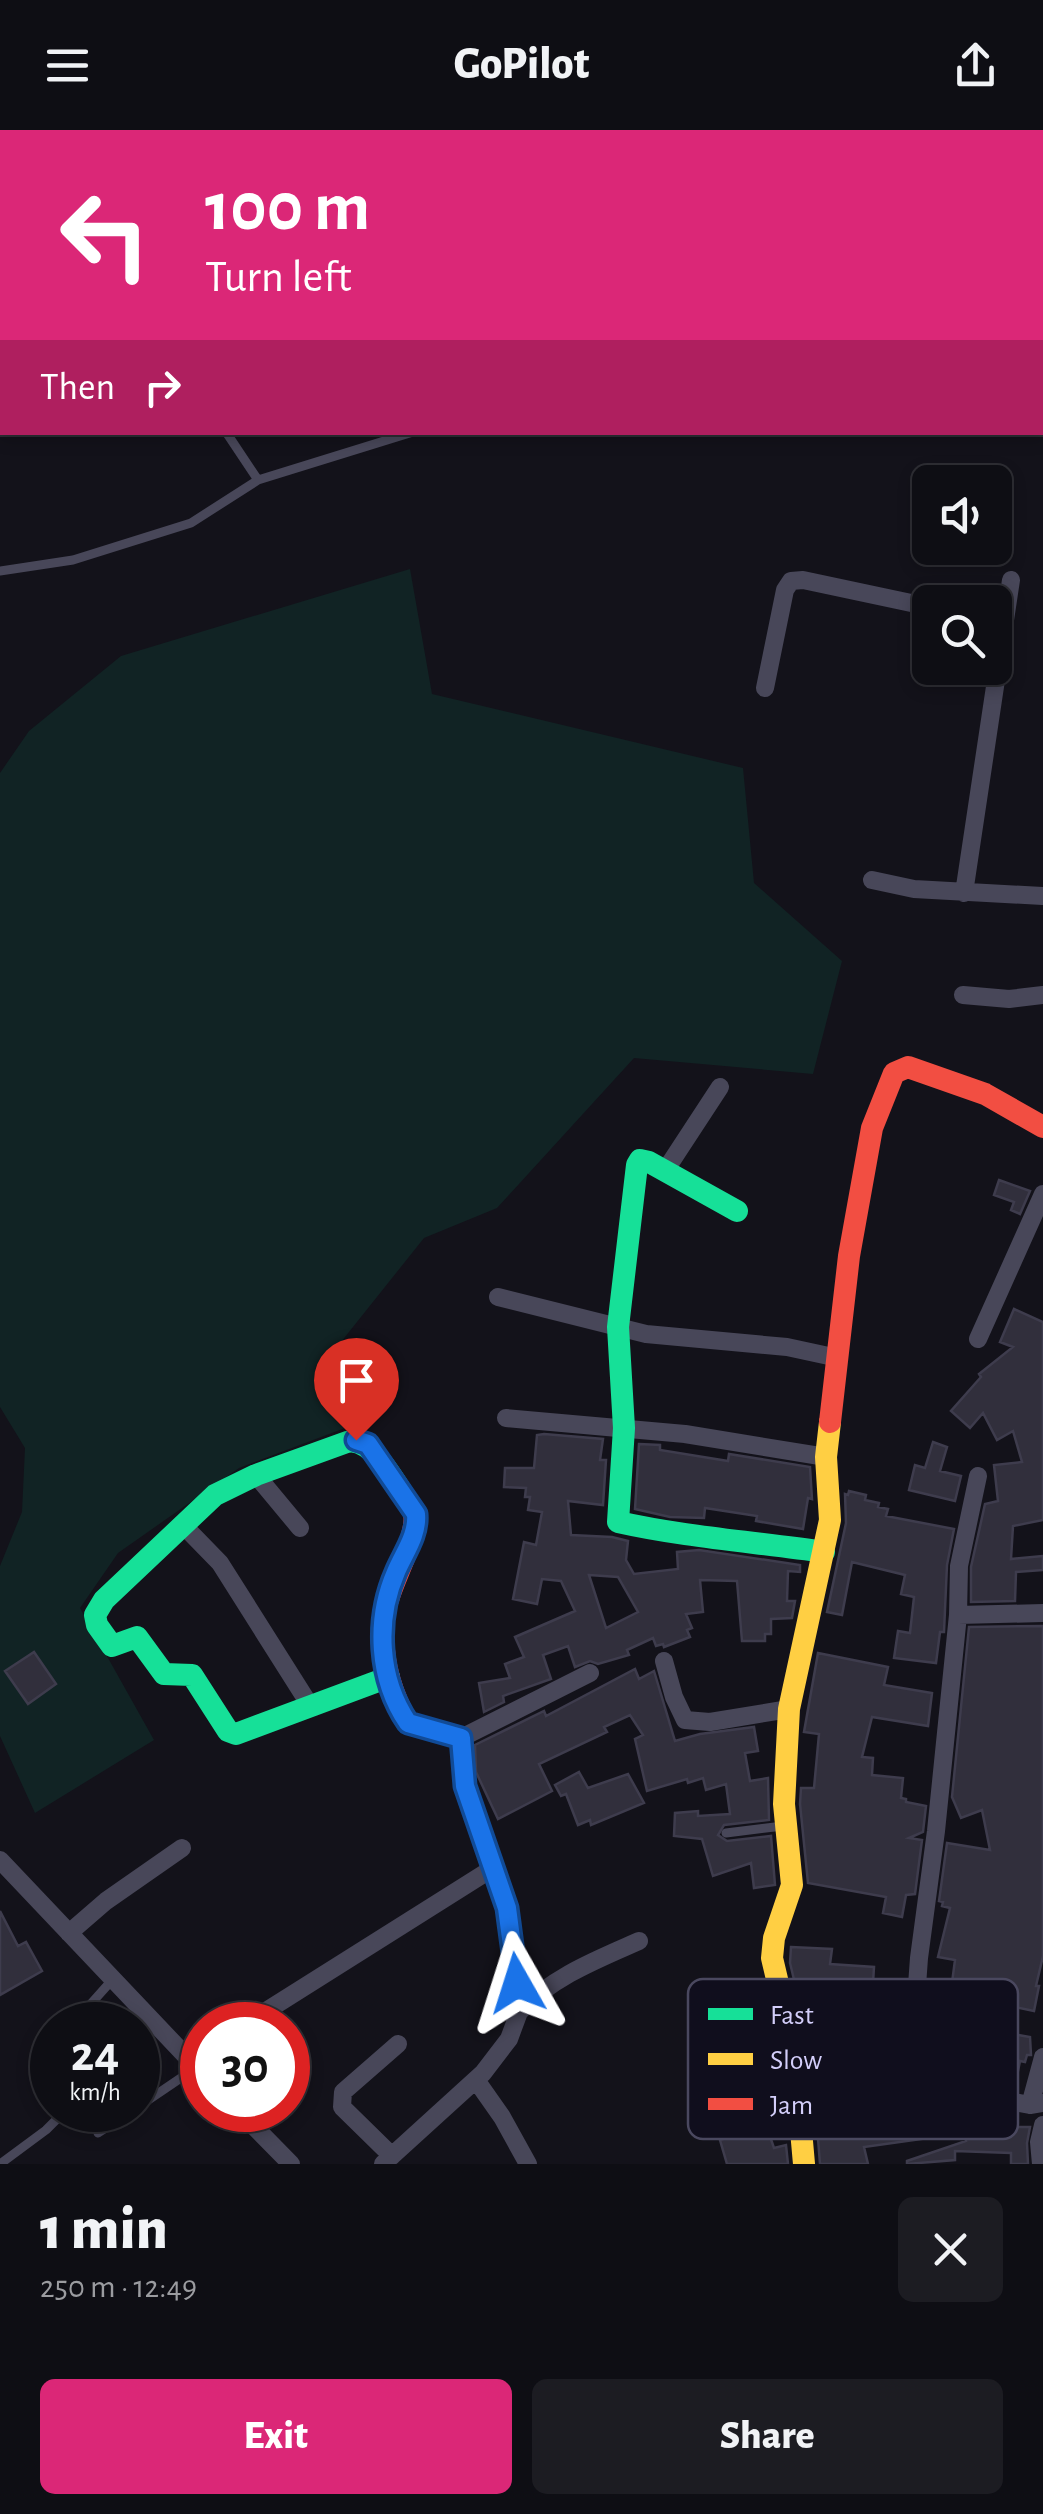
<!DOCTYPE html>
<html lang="en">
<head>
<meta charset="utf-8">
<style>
	:root { --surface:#0e0e14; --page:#1c1c22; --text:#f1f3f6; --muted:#9b9ca0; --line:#2e2e34; --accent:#db2777 }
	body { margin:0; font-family:"Alegreya Sans",sans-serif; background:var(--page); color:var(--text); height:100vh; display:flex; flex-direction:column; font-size:38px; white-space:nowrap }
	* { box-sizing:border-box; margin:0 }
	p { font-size:32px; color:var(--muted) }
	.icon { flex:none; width:55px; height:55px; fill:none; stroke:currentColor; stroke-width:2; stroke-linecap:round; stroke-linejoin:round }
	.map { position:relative; height:2034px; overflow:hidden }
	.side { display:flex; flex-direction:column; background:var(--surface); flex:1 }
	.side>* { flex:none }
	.guide { position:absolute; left:0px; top:0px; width:1045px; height:305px; box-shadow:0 5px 15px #0003,0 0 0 2px var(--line); background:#db2777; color:#fff; overflow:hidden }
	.controls { position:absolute; left:912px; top:335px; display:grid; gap:20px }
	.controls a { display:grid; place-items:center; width:100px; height:100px; border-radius:15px; background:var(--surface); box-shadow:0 5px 15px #0003,0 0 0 2px var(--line); font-size:50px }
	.speed { position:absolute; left:30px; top:1872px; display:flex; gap:20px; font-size:50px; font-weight:700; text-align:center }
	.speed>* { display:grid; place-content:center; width:130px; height:130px; border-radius:50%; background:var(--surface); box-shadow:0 5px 15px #0003,0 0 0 2px var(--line); line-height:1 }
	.speed small { font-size:25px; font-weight:400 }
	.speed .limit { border:15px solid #d22; background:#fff; color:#111 }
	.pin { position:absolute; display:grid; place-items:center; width:85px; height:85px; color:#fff; margin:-102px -42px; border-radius:50% 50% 50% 0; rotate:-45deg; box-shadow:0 0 10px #0007 }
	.pin .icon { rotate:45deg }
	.me { position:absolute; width:110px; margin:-55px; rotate:354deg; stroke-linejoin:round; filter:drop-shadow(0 0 8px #0008) }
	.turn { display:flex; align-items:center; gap:35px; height:210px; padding:0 40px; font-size:45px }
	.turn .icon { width:130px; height:130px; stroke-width:2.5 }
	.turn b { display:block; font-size:70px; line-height:85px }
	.then { display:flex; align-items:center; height:95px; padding:0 40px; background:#0003; gap:20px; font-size:38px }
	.round { display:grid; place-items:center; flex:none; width:105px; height:105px; border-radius:15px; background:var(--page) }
	.head { display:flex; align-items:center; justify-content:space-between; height:170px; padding:0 40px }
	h1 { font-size:60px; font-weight:800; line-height:75px }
	.action { display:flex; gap:20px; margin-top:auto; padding:20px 40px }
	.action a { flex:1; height:115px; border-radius:15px; background:var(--accent); color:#fff; font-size:40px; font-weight:800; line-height:115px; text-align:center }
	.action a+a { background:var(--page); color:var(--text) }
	header { display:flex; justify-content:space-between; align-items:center; height:130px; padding:0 40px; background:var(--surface); font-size:45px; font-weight:800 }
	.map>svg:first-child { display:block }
	.green { fill:#112324 }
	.building { fill:#312f3c; stroke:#3e3c4d; stroke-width:2.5; fill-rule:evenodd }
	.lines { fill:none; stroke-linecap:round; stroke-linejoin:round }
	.lane { stroke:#484759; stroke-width:9 }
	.street { stroke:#484759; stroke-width:18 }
	.fast { stroke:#16e098; stroke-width:22 }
	.slow { stroke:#ffcf43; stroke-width:22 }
	.jam { stroke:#f24e42; stroke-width:22 }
	.route-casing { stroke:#114b97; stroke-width:25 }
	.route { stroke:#1a73e8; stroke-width:18 }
	.key { fill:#100e1d; stroke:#4a485f; stroke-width:2.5 }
	.key-label { font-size:28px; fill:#d3cefa }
</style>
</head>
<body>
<header><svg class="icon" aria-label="menu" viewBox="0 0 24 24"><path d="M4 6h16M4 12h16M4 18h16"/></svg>GoPilot<svg class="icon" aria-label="share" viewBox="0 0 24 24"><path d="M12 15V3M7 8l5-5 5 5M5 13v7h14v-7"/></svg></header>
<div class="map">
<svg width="1043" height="2034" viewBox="0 0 1043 2034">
	<rect width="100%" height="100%" fill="#13121a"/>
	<path class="green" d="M410,439L432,564L743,638L754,753L842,831L813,944L634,928L497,1078L424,1108L333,1222L369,1239L366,1261L345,1298L239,1338L118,1423L80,1478L154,1610L35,1683L0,1606V1436L22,1382L25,1318L0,1277V643L29,601L121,526Z"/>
	<path class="building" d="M999,1050L1030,1061L1020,1084L1011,1080L1014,1072L994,1065Z
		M1014,1179L1043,1192V1390L1013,1396L1011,1429L1043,1426V1440L1016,1442L1015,1471L971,1472V1437L985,1374L998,1371L994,1335L1022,1332L1013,1301L997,1310L983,1283L970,1298L951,1281L981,1247L979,1244L1013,1217L1000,1212Z
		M544,1304L603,1309L600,1330H606L603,1375L568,1371L571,1405L612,1407L628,1411L626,1430L634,1444L678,1439L677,1422L699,1420L800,1435V1442L788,1441L787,1471H795L792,1488L771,1489V1504H765V1511H742L737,1451L700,1450L703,1482L686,1484L692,1498L687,1500L690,1507L664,1517L663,1514L656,1516L653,1508L627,1520L629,1525L598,1534L590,1531L575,1537L568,1516L543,1525L551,1549L503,1566L504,1572L484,1582L479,1553L510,1548L505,1534L524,1527L515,1507L575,1481L561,1451L542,1449L537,1474L513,1469L524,1412L536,1415L542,1382L528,1380L530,1367H525L526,1358L504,1357L505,1338H534L537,1305ZM589,1445L618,1447L638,1482L606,1498Z
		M933,1312L947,1317L940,1341L961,1346L955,1371L909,1360L915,1335L925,1338Z
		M639,1314L660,1315V1320L728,1331L729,1324L810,1337L812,1369L808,1368L803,1399L756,1391L757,1386L705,1378L704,1388L670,1387L635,1379Z
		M849,1361L866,1365L865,1370L879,1373L878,1377L888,1379L886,1386L954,1399L947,1435L944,1502H940L936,1533L894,1528L898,1501L910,1503L914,1467L901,1464L905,1445L852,1432L842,1485L827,1482L846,1393L845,1364L848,1365Z
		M1043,1496V1826L1036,1856H1039L1034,1881L985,1871L981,1901L1005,1904L1016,1910L1018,1905L1030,1907L1031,1925H1027L1025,1932L1020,1931L1015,1956L976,1943L975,1952L923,1942L929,1869L931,1865L950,1868L955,1830L938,1827L950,1778L942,1776L943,1772L939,1771L947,1713L990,1720L982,1680L961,1688L952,1667L969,1497Z
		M34,1522L56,1554L28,1574L5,1541Z
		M818,1523L888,1537L884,1555L932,1563L928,1596L872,1587L862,1627L873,1628L872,1645L903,1648L901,1668L906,1669V1672L926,1676L923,1702L909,1708L922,1710L915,1764L906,1765L902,1787L883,1783L886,1767L808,1753L800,1674L801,1658H814L819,1604L804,1602Z
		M635,1539L639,1549L654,1541L675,1611L700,1604L754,1597L758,1621L745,1623L750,1651L768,1648L769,1690L724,1695L718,1705L727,1711L771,1706L775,1755L754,1758L751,1733L713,1746L702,1709L674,1706L675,1683L698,1681V1686L730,1684L726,1654L706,1660L703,1648L688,1653L687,1649L647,1661L635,1609L643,1605L630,1585L604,1597L607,1602L539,1634L552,1661L498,1689L476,1642L475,1615L544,1581L546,1586Z
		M579,1642L588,1658L628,1644L644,1673L591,1695L590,1690L578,1695L566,1664L561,1666L555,1655Z
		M0,1781L18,1816L26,1812L42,1841L0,1865Z
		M791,1817L832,1819L830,1834L874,1837L873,1853L899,1855L898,1866H904L899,1936L834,1919L835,1910L809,1912L790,1833Z
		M812,1939L882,1958L878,1972L908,1969V1964L1010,1984L1009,1997H1030L1027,2013L1028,2034H1011V2023L955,2021V2030L907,2034V2031L966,2011L964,2003L864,2017L868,2034H820L817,1996L871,1987L815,1976Z
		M766,1995L774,2018L786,2015L788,2034H727L720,2010Z"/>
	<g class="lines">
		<path class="lane" d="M514,2L515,0
			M1018,2L1021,0
			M0,104L2,105
			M226,302L258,350
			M0,441L73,430L191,393L258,350L413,302
			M726,1703L783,1696
			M72,1895L113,1849
			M138,1903L150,1888
			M41,1930L52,1917
			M138,1977L197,1937
			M98,2003L133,1980
			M0,2034L46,2000L66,1980"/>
		<path class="street" d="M1042,279H1043
			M765,558L785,460L791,451L803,450L930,477
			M872,750L914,759L1043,766
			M964,763L1011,450
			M963,865L1009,869L1043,865
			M665,1041L720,957
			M498,1167L646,1204L787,1217L838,1228
			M978,1209L1043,1064
			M506,1288L685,1304L826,1327
			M256,1345L300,1398
			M182,1394L220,1433L311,1577
			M958,1485L1043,1483
			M664,1531L674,1567L685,1590L710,1592L789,1579
			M0,1730L202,1943
			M69,1803L106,1771L182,1718
			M519,1882C552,1847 596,1830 639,1811
			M244,1895L493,1738
			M794,1921L910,1952L1030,1975L1043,1973
			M476,1950L502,1987L528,2034
			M910,1952L919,1828L936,1701L958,1485L959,1436L978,1346
			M1030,1975L1043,1927
			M238,1980L291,2034
			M392,2026L342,1977L343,1962L398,1914
			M383,2034L483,1943L509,1909L519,1882L516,1825L507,1777L465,1656L461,1608L590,1543
			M1041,2034L1039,2012L1043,1995"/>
		<path class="fast" d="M737,1081L649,1032L640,1030L637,1035L618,1197L624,1298L618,1392C685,1407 756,1412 824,1422
			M389,1547L236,1604L228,1601L192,1545L164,1544L137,1507L112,1516L97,1495L95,1485L104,1470L215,1365L256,1345L347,1312C373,1306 398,1358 412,1378"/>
		<path class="slow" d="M804,2034L794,1921L772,1828L774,1808L792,1755L784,1674L789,1579L830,1390L826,1327L830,1292"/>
		<path class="jam" d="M830,1292L849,1126L872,998L894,943L908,937L985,964L1043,997
			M412,1378C424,1399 389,1454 385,1481C379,1521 388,1558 408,1593L461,1608"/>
	</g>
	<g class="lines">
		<defs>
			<path id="route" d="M356,1310L368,1314L416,1384C418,1405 404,1423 396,1442C375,1490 378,1549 408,1593L461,1608L465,1656L507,1778L517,1853"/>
		</defs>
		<use href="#route" class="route-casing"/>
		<use href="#route" class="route"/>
	</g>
	<rect x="688" y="1849" width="330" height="160" rx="15" class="key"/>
	<rect x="708" y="1878" width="45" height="12" fill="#16e098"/>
	<rect x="708" y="1923" width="45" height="12" fill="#ffcf43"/>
	<rect x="708" y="1968" width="45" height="12" fill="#f24e42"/>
	<g class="key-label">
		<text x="770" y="1894">Fast</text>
		<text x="770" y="1939">Slow</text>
		<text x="770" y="1984">Jam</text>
	</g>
</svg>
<div class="controls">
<a><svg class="icon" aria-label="sound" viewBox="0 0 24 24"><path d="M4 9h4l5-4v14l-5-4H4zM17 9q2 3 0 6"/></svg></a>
<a><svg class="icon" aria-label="search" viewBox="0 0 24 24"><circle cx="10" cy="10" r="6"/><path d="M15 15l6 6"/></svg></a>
</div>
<div class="speed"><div>24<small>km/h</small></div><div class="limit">30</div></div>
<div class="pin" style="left:356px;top:1310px;background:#d93025"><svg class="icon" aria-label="arrive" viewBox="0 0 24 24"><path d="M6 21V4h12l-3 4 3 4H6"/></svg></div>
<svg class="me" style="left:517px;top:1853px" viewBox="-20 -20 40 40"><path d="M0-17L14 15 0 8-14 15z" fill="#1a73e8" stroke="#fff" stroke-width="4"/></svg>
<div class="guide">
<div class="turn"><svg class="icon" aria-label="left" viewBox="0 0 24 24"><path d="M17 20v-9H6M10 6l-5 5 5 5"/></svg><div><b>100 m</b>Turn left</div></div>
<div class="then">Then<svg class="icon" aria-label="right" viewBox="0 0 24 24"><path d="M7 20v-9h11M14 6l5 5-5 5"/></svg></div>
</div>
</div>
<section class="side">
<div class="head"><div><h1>1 min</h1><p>250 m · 12:49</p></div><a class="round"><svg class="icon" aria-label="close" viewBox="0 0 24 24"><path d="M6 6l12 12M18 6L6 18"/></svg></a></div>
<div class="action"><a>Exit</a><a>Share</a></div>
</section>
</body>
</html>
